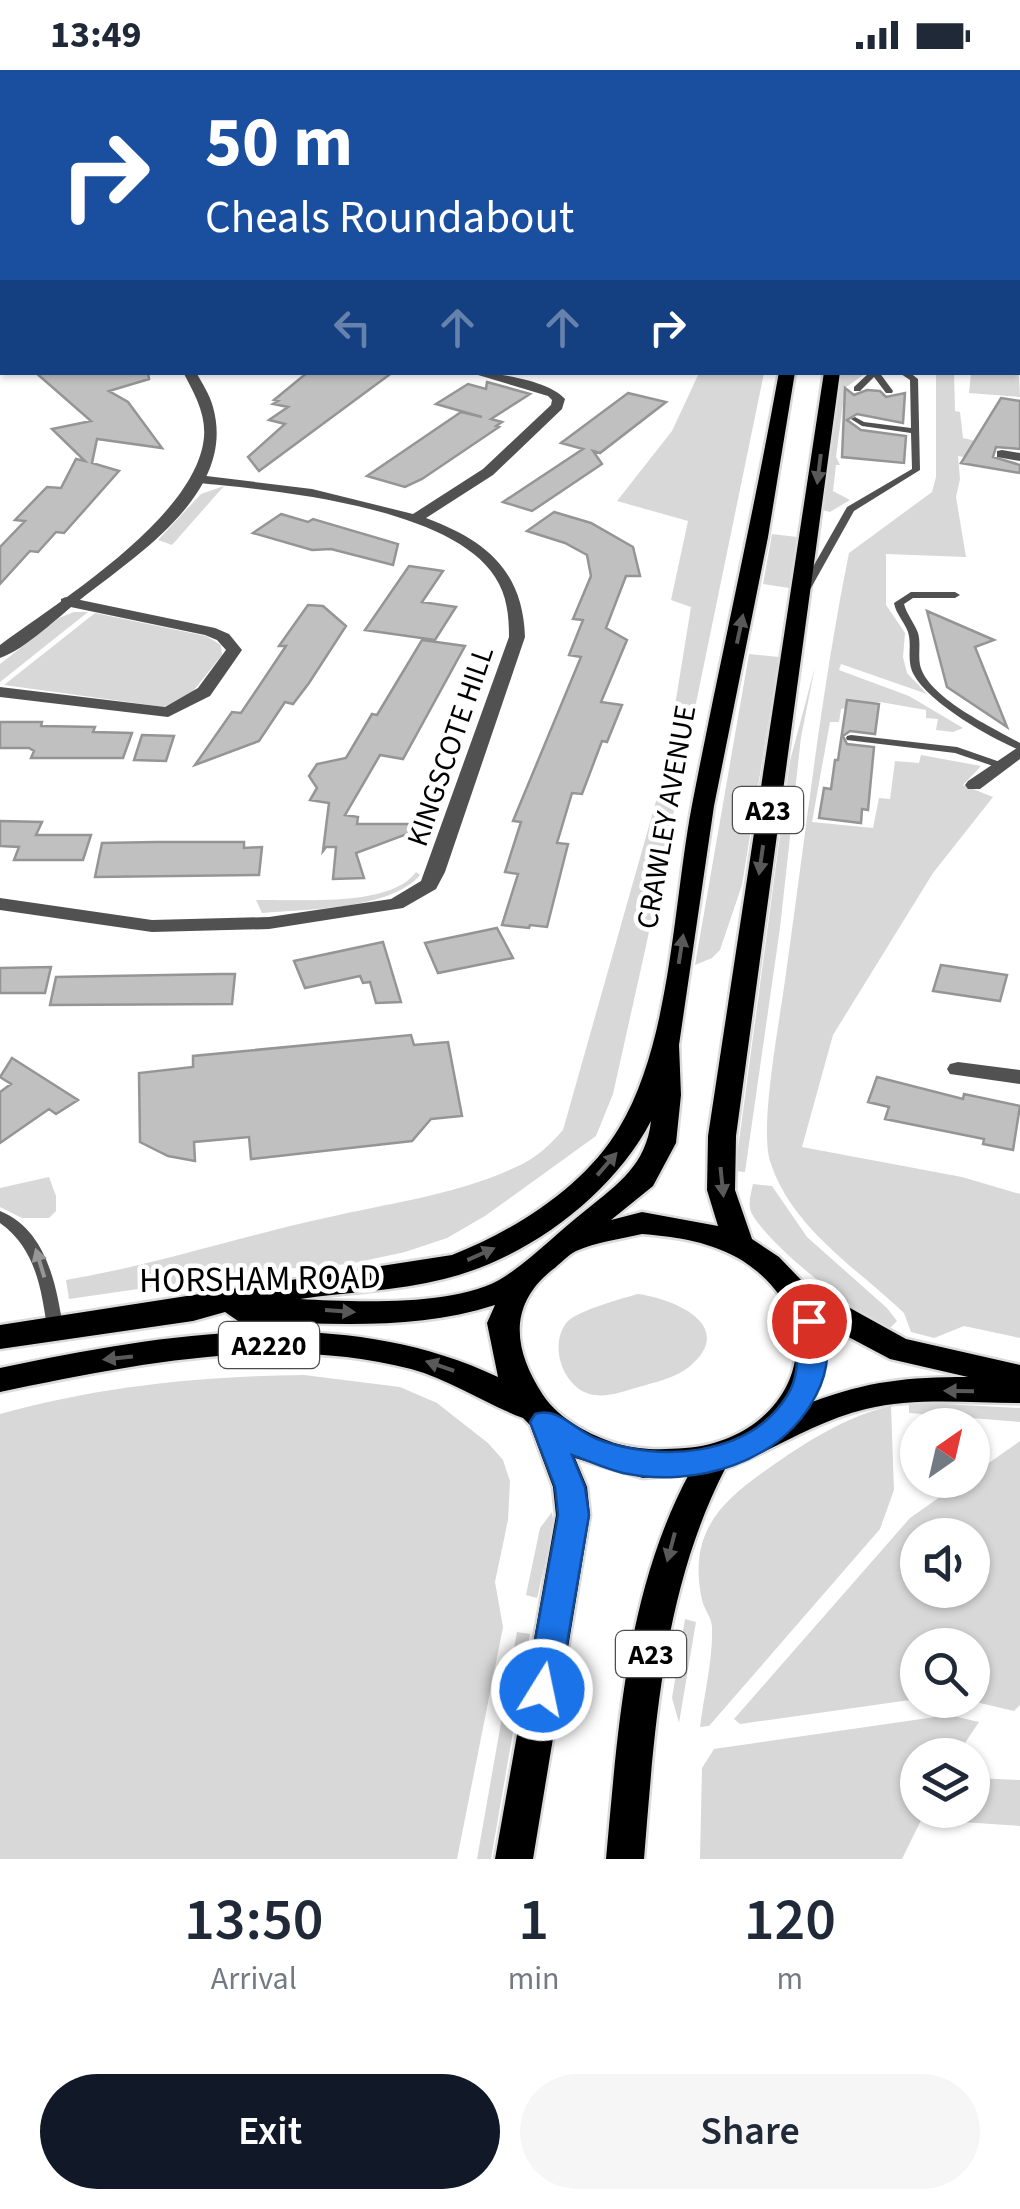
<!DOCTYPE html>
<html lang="en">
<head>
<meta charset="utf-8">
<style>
	:root { --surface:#fff; --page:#f6f6f7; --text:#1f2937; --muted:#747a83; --accent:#111827 }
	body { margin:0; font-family:"Source Sans 3",sans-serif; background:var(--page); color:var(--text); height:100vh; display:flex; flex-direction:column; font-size:38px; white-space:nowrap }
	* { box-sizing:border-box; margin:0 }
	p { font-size:32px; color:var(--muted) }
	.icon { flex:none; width:55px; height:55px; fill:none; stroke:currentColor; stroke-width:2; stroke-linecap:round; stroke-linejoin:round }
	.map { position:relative; height:1789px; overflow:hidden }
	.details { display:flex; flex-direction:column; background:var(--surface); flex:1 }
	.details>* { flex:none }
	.top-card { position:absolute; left:0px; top:0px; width:1020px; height:305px; box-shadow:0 2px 8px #0004; background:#1a4fa0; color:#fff; overflow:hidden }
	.needle { width:65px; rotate:34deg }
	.fabs { position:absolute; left:900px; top:1338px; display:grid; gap:20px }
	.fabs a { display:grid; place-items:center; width:90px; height:90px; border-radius:50%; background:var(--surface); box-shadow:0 2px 8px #0004; font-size:50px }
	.pin { position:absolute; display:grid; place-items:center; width:85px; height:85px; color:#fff; margin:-42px; border:5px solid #fff; border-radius:50%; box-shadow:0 2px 10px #0007 }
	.me { position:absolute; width:110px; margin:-55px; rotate:10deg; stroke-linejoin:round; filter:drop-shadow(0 0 8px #0008) }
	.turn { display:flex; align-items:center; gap:35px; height:210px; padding:0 40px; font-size:45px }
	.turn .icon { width:130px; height:130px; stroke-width:2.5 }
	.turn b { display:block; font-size:70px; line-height:85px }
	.lanes { display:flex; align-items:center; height:95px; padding:0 40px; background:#0003; justify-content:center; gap:50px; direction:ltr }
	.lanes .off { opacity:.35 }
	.eta { display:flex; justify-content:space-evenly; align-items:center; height:170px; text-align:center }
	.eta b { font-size:60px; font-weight:600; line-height:70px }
	.button { display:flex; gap:20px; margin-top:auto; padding:20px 40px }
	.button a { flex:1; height:115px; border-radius:60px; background:var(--accent); color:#fff; font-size:40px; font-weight:600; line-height:115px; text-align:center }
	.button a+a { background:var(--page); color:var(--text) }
	.status { display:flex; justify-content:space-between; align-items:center; height:70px; padding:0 50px; background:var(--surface); direction:ltr }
	.status svg { height:28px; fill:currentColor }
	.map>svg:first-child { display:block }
	.green { fill:#d8d8d8; fill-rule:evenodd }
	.building { fill:#c0c0c0; stroke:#959595; stroke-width:2.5 }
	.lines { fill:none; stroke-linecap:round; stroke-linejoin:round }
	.primary-casing { stroke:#dbdbdb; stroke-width:5 }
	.service { fill:#515151; fill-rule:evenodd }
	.minor { fill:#515151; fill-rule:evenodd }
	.tertiary { fill:#515151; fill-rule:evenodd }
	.primary { fill:#000; fill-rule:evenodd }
	.oneway { fill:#595959 }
	.oneway2 { fill:#979797 }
	.route { fill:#1a73e8; stroke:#114b97; stroke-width:2.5 }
	.labels { text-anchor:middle; stroke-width:9; stroke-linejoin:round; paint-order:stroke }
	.shield { fill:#fff; stroke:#4c4c4c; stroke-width:2.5 }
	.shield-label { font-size:28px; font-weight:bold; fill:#000 }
	.street-label { font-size:30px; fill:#000; stroke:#fff }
	.near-street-label { font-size:35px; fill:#000; stroke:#fff }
</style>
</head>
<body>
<div class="status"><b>13:49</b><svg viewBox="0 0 49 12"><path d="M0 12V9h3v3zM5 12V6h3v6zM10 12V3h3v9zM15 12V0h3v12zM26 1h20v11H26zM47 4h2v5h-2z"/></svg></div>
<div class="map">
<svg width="1020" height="1789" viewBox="0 0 1020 1789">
	<rect width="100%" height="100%" fill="#fff"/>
	<path class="green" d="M1018,283L1020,327L969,323L971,303L1018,302Z
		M699,303H764L646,876L613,1024L596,1066L485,1146L447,1168L405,1182L349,1194L270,1200L69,1229L66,1210C154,1195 238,1167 325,1148C389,1133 456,1125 516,1097C535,1089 550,1075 563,1060L664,703L691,537L671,530L688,451L617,431L672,361Z
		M840,303L863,305L845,318L836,387L840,395H836L833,421L850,430L830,442L822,440Z
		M936,303H954L955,341L960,342L963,368L980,372L976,389L958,386L960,409L956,427L966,487L886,484V535L905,563L903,587L907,603L927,624L841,594L839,600L909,626L963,658L953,662L936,660L938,649L926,648V640L880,632L841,639L839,652H830L812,752L873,758L879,728L890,729L895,691L919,693L921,685L981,696L963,715L993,727L933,803L833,965L802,1077L962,1107L1020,1124V1268L964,1256L934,1268L911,1262L904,1243C857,1198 791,1158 770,1091C759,1055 781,944 786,903C806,763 821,621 849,483L932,422L936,407Z
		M224,416L172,475L158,470L201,424Z
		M772,464L797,467L789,518L763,514Z
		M74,542H88L0,612V594L59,548Z
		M95,543L206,566L221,575L222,585L190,625L164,637L4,615Z
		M749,584L779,587L742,815L720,880L712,888L695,895Z
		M815,597L801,667L780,858L745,1102L735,1101L790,691Z
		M416,802L420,805C390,840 306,839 262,843L256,830C297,829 390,838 416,802Z
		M49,1107L56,1126V1141L49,1148H22L0,1137V1118Z
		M753,1114L772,1116L807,1167L887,1238L897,1251L890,1258C856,1245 770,1176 752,1144C747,1134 751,1124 753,1114Z
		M638,1224C675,1229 738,1256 689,1297C676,1308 655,1312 639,1317C624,1321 610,1327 594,1325C565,1321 547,1277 567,1252C577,1241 623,1228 638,1224Z
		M304,1305L400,1317L437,1333L488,1373L503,1390L510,1411L508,1450L495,1512L503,1557L457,1789H0V1344C101,1316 200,1306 304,1305Z
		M909,1332L1020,1338V1352L909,1343Z
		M891,1336L894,1420L880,1459L709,1656L700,1657C704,1625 713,1590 712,1558C712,1548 704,1539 702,1530C686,1456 728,1426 782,1389C814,1367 853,1344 891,1336Z
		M1020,1371V1635L1014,1641L967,1630H972V1575H918L917,1629L740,1654L734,1649L910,1448L964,1410H972L973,1404ZM918,1465H972V1520H918Z
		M552,1442L554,1456L537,1528L526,1525L540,1458Z
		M685,1549L696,1552L679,1653L672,1628Z
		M517,1562L530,1564L491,1789H477Z
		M949,1645L979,1652L957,1685H918V1740H926L902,1789H700L702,1698L714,1679Z
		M978,1708L1020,1710V1756L946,1751L954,1740H972L973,1715Z"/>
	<path class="building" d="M35,302H148L149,309L109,321L128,332L162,378L97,369L92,393L119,401L64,463L56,462L38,482L30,481L0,514V477L25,451L15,450L47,417L61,418L76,389L85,391L52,359L91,351Z
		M308,302H393L259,401L248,387L285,354L269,350L288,337L273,334L278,331L274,330Z
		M487,312L530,324L491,349L502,352L496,356L499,357L422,409L405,417L367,406L461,342L482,347L436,334L468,314L486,319Z
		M845,318L854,325L867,320L880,321L886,327L905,323L903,353L857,344L847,350L861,360L906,366L904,393L842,387Z
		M628,323L666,332L600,383L593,381L602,394L532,441L503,432L583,379L561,373Z
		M1001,328L1020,331V379L996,377L993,387L1020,395V403L961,393Z
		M554,442L591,453L633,477L640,506H626L606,558L627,570L601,632L622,635L607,672L602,671L582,724L572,723L557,773L568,774L547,857L530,855L529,858L502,855L518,804L505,802L521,752L513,751L581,587L569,585L583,550L573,549L591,506L587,485L565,473L527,461Z
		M281,444L308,452L313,449L398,474L393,495L331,479L312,480L253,463Z
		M409,496L443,501L422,532L456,537L435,570L365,560Z
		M308,535L323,536L346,556L309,613L293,634L285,632L259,671L195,695L232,642L241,643L286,576H279Z
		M927,541L994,570L975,577L1007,657L947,617Z
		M422,570L465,576L403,689L380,685L345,745L358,747L357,754H426V757L356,783L364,808L333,809L336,777H326L323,781L329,733L310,730L317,718L309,706L317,694L346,688L372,644L377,645Z
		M847,630L879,634L875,664L850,661L843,666L847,674L874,677L868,740L862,739L861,753L819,748L824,718L831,719L835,690H838Z
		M0,652H42L41,656L95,657L93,662L132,663L123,688H31L34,681L29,678H0Z
		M142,665L174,666L166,691L134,690Z
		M0,751L42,752L36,765H91L83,790H14L19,777L0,776Z
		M156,772H244V778L262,777L259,805L95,807L102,773Z
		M497,858L513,888L438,903L425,873Z
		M383,872L401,932L376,933L370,912L363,913L360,906L305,918L294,891Z
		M941,895L1007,905L1000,931L933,921Z
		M51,897L45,923H0V898Z
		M221,904H235L232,934L50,935L56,907Z
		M411,965L414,975L448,972L462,1046L431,1049L412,1071L251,1089L249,1067L194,1072L195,1091L168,1086L140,1072L139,1003L193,997V986Z
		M12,988L78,1030L56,1044L49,1039L0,1073V1022L11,1014L0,1007Z
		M877,1007L963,1029L964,1024L1020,1036L1013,1080L983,1074L984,1069L885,1049L889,1037L868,1032Z"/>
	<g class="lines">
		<defs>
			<path id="primary" d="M779,302H795L768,467L714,736L679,975L681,1025L676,1073L653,1116L611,1150L642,1142L718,1156L707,1120L708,1066L824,302H840L736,1066L735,1120L752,1169L779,1187L803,1212L906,1269L1020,1295V1333C970,1333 915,1327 866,1339C815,1351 773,1381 725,1399C663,1520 655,1655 644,1789H606C618,1659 626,1522 689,1404L643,1408L575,1388L587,1417L590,1445L533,1789H495L556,1445L553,1417L530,1355L523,1348C485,1334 451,1310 411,1299C278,1264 131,1295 0,1322V1298C164,1264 340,1233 498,1307L487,1253L495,1235C411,1262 324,1253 238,1251L225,1242L193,1251L0,1279V1255L452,1185C514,1161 585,1116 619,1058C671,972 673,835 692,735C720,590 753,447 779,302ZM651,1051C646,1095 618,1114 586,1140C559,1161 532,1189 504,1207C459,1237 353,1232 300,1229C348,1222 397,1221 444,1209C526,1189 611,1127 651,1051ZM642,1164C678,1167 712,1172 743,1191C842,1256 791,1370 685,1378C660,1380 641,1380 618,1374C591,1366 559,1349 543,1325C514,1281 507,1236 552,1200C560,1194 568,1185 576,1181C596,1172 621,1169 642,1164ZM824,1254L890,1289L968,1307C908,1307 868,1311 812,1332C825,1305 828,1284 824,1254Z"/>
		</defs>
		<use href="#primary" class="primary-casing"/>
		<path class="service" d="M870,302H879L893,321L892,323H886L874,307L860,321H854V317Z
			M898,302H909L918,309L920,400L854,441L811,518L809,520H803L801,518L847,437L912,399L911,363L862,356L851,349L855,347L864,352L911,358L910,310Z
			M911,522H955L960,525L955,528H913L904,534C907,545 914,552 918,563C921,573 918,584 920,595C928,628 992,657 1020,673V680C990,668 925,631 912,601C907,588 912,574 908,562C904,551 896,544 894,533Z
			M851,665L957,677L1003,693L1004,695L999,698L955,683L847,670L846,668L847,666Z
			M0,1141C46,1160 56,1213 63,1257L60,1261L55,1263L50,1261L47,1257C41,1217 35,1178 0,1153Z"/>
		<path class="minor" d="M2,50V56L0,57V51Z
			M0,112L2,113V119H0Z
			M468,302C493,302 549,310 565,329L562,339L493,405L426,448C485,470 523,500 525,567L445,802L436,819L403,838L269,859L152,862L0,840V828L152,850L269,847L391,829L421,811L509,567C509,546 507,525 495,507C451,437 275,420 198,413L191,409L198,405L312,419L413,444L483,399L551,335L552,330L548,326Z
			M1002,380L1020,383V391L997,387V381Z
			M66,527L215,558L229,564L242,580L210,626L168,647L0,627V617L165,637L198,618L226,580L217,570L205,565L61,535V529Z
			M1020,676V689L980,719H968L965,715L968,711Z
			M958,992L1020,1000V1014L950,1004L947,999L950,994Z"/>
		<path class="tertiary" d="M0,215H2V222H0Z
			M183,302H196C202,313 210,325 213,337C237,422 138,484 81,529C59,546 26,579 0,588V575C61,530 197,446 204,367C206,343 194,323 183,302Z"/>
		<use href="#primary" class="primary"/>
	</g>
	<defs><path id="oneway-solid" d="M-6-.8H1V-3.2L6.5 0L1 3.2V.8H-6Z" transform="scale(2.5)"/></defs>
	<g class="oneway">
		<use href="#oneway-solid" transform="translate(819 399) rotate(97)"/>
		<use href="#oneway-solid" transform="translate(740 559) rotate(-78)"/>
		<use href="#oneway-solid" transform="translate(761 790) rotate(98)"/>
		<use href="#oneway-solid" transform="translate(681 879) rotate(-81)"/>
		<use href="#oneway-solid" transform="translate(607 1094) rotate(-49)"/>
		<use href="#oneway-solid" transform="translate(722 1112) rotate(84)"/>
		<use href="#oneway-solid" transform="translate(481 1184) rotate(-24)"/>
		<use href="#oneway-solid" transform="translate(340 1241) rotate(4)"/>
		<use href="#oneway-solid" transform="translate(118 1288) rotate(174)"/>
		<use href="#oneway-solid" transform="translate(440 1296) rotate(-161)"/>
		<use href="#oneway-solid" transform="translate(959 1321) rotate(-179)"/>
		<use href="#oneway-solid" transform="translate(671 1477) rotate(105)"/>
	</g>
	<use class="oneway2" href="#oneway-solid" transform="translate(40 1193) rotate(-107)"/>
	<path class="route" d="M809,1241L819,1244C832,1269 829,1301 816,1325C782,1393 695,1418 623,1403C606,1399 589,1391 572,1385L585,1417L589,1445L559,1620L554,1631L542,1635L531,1631L526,1620L558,1445L555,1417L530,1352L535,1344C558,1336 575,1361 597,1369C658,1392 748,1388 787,1326C807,1294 789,1263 799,1244Z"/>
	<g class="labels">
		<g class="shield">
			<rect x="733" y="717" width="70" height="46" rx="8"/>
			<rect x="219" y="1252" width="100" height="46" rx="8"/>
			<rect x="616" y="1561" width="70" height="46" rx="8"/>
		</g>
		<g class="shield-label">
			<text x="768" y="750">A23</text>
			<text x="269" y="1285">A2220</text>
			<text x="651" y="1594">A23</text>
		</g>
		<g class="street-label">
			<text transform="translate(450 676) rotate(-71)" y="10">KINGSCOTE HILL</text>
			<text transform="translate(666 747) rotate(-80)" y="10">CRAWLEY AVENUE</text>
		</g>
		<g class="near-street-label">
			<text transform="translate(260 1208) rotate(-1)" y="12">HORSHAM ROAD</text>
		</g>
	</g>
</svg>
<div class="fabs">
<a><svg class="needle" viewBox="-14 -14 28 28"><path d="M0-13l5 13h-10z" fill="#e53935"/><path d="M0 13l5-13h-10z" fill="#747a83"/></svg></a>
<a><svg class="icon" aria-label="sound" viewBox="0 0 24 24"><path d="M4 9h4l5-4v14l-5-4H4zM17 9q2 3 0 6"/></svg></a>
<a><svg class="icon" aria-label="search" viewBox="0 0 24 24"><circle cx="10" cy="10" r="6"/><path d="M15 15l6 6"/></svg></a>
<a><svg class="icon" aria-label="layers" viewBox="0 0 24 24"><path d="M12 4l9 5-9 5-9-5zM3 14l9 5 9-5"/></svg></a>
</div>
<div class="pin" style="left:809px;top:1251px;background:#d93025"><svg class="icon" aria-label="arrive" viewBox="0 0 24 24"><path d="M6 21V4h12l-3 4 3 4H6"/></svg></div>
<svg class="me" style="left:542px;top:1620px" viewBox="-20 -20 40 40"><circle r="17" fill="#1a73e8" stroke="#fff" stroke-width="3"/><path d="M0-11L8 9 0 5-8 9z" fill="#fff"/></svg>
<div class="top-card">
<div class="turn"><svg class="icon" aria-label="right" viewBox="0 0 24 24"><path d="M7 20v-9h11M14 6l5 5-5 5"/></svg><div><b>50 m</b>Cheals Roundabout</div></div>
<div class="lanes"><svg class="icon off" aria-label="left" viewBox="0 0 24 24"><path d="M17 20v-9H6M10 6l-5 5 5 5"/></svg><svg class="icon off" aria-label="ahead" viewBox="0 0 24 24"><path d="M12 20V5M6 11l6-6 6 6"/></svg><svg class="icon off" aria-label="ahead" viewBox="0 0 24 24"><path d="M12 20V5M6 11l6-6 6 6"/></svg><svg class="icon" aria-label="right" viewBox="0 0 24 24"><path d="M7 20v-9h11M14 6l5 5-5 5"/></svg></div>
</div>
</div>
<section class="details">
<div class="eta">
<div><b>13:50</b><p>Arrival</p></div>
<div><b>1</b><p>min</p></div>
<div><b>120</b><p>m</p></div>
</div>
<div class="button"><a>Exit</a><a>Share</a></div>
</section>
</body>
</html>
